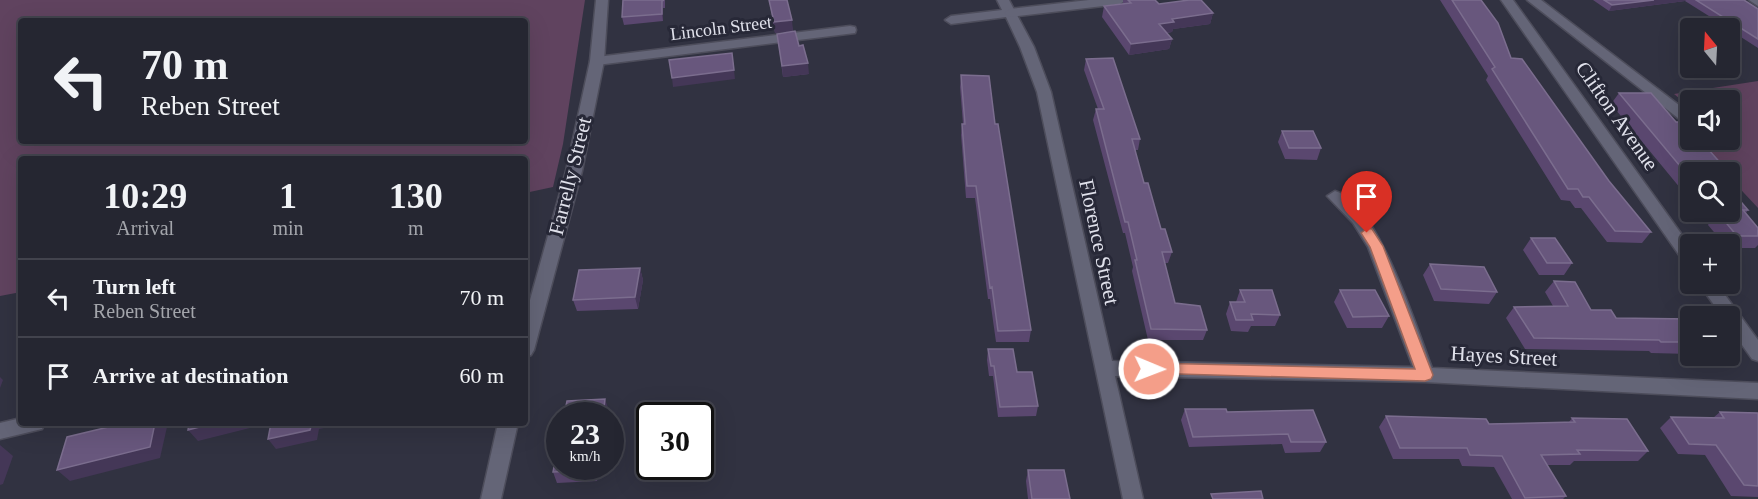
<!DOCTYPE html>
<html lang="en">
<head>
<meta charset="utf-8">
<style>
	:root { --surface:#252631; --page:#2d2e39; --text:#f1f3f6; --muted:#a3a5ab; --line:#42434d }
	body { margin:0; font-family:Georgia,serif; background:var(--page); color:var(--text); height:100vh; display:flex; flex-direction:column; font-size:22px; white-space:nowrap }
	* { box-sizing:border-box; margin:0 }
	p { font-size:20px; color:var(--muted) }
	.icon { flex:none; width:33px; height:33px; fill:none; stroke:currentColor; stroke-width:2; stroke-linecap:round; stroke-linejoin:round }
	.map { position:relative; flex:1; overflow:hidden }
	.details { position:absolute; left:18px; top:156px; width:510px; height:270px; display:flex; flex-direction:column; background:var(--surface); border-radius:6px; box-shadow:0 6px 24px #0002,0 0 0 2px var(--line) }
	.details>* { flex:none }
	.hud { position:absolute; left:18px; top:18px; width:510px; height:126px; border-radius:6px; box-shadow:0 6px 24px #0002,0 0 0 2px var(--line); background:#252631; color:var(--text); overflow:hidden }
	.needle { width:39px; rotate:342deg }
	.fabs { position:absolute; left:1680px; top:18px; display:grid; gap:12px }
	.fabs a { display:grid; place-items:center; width:60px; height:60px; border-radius:6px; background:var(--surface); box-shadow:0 6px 24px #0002,0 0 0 2px var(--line); font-size:30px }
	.speed { position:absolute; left:546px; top:402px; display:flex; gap:12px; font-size:30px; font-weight:700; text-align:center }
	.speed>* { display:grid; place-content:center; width:78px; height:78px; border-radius:50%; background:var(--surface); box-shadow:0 6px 24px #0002,0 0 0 2px var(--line); line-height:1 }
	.speed small { font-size:15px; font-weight:400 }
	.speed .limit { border:3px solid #111; border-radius:9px; background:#fff; color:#111 }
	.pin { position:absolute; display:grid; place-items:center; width:51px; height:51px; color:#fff; margin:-62px -26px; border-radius:50% 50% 50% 0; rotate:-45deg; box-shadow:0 0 6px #0007 }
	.pin .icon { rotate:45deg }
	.me { position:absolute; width:66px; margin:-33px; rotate:91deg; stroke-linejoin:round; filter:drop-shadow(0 0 4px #0008) }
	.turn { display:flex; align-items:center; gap:21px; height:126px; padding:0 24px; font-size:27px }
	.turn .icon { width:78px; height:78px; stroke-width:2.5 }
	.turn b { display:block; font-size:42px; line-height:51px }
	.eta { display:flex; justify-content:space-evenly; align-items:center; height:102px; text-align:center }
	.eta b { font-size:36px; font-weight:700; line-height:42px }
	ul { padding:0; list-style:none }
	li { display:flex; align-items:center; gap:18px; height:78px; padding:0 24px; border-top:2px solid var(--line) }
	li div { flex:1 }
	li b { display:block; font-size:22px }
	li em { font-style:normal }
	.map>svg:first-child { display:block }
	.green { fill:#60435f; fill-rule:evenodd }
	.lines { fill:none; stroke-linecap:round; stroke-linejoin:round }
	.minor-casing { stroke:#4d4d5b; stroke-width:3 }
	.tertiary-casing { stroke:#4d4d5b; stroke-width:3 }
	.minor { fill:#646577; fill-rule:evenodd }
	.tertiary { fill:#646577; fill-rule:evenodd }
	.wall { fill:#5a476f }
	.shaded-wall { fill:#443757 }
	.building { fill:#68577d; stroke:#7b6d8e; stroke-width:1.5 }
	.route { fill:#f49e89; stroke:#9f6759; stroke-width:1.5 }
	.labels { text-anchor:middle; stroke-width:6; stroke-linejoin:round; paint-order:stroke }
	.far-street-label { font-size:18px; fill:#e0e1eb; stroke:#272837 }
	.street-label { font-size:21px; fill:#e0e1eb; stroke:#272837 }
</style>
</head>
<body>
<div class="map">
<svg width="1758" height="499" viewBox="0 0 1758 499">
	<rect width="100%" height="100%" fill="#313241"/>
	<path class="green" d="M0,0H585L563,144L553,187L525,193V159H21V292L0,296ZM21,21H525V141H21Z
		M1758,81V208L1730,178V172H1724L1693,140H1730V100H1690V107L1674,94Z"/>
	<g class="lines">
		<defs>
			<path id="minor" d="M997,0H1009L1034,47L1051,92L1112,361L1413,367L1368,247L1353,223L1327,196L1335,191C1378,203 1416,327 1432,368L1758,383V399L1425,382L1115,376L1143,499H1123L1037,92L1020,47L1006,17L951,24L945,20L951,16L1002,10Z
				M1501,0H1513L1690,246V264L1684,262Z
				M1527,0H1541L1688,112L1690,115L1688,118H1678Z
				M1749,0H1758V6Z
				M850,26L855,27L856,30L855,33L597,65L590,61L597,57Z
				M1699,284H1717L1758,340V361L1752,359L1730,328V316H1722Z
				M21,418V423H45L42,429L0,439V423Z"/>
			<path id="tertiary" d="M596,0H608L604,61L582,171L534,350L531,355L525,357V318L566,171L590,61Z
				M1089,0H1126L1120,4L1010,17L1004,13L1010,9Z
				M498,423H518L501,499H481Z"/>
		</defs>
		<use href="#minor" class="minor-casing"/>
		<use href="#tertiary" class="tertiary-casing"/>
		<use href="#minor" class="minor"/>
		<use href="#tertiary" class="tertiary"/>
	</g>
	<path class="wall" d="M623,0H665V8H663V21L624,25L622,17Z
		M769,0H787L793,31L775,33Z
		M1123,0H1155L1159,4L1213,13L1210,24L1173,29L1172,32L1167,33L1172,39L1169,49L1129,55L1102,17L1104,6L1123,4Z
		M1440,0H1481L1511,58L1609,181L1651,232L1642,243L1607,242L1581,208H1575L1570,201L1561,200L1486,80L1488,76Z
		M1593,0H1744L1758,9V48L1730,30V28H1728L1685,1L1609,11Z
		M777,34L809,74L783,77Z
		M1086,59L1140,139L1138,150H1135L1144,183L1161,229L1172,252L1168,263H1165L1175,303L1207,330L1203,340H1148L1132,271L1133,267L1125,233H1123L1093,120L1096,109H1098L1084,70Z
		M961,75L995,124L1031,330L1029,342H996L990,299H988L975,198H966L961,135L962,124H963L960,87Z
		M1619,93L1676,122L1724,167L1720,172H1690V200L1611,104Z
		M1282,131L1321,148L1317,160L1285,159L1278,142Z
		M1748,210L1746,213L1758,228V245L1755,248H1730V244H1724L1708,225L1709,223L1700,212Z
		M1531,238L1572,263L1564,275H1539L1523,250Z
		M1430,264L1497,292L1489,304L1434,301L1423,275Z
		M640,268L643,280L638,309L577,311L573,300Z
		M1554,281L1591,310L1616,318L1690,319V354L1651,353L1649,351L1525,349L1506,318L1514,307L1553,306L1545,292Z
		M1240,290L1280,315L1275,326H1251L1248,332L1231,331L1226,314L1230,302H1236Z
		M1340,290L1389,316L1382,328H1347L1334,302Z
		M988,349L1017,372L1038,406L1036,416L998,417L993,376H989L987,360Z
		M1185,409L1227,412L1326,442L1320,452L1285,453L1282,444L1189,447L1181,420Z
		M1720,412L1758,413V497L1731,496L1705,455L1678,454L1660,428L1671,417L1713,418Z
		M1386,416L1489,424L1569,422L1572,418L1648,451L1638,461H1574L1570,465H1547L1566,496L1563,499H1512L1494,467L1462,466L1459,459H1393L1379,427Z
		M560,466H600L597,481L557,483L553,472Z
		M1028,470L1070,499H1028L1026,481Z"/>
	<path class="shaded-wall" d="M1654,0H1686L1685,1L1609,11L1612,5Z
		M662,1L663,8V21L662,14Z
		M1213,13L1210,24L1173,29L1172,32L1156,34L1159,24L1172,19Z
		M792,20L793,31L775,33L774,22Z
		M1172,39L1169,49L1129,55L1131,44Z
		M808,63L809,74L783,77L782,66Z
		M734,70L735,79L673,87L672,78Z
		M640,268L643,280L638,309L635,297Z
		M0,377L3,380L0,388Z
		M605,399L609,411L608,416H603Z
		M155,423H164L167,427L160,458L70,481L57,470Z
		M215,423H258V426L198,441L188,430Z
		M312,423H349L319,429L317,440L276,449L268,439Z
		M0,445L13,456L3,484L0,485Z
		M594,466H600L597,481L593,470Z"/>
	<path class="building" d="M623,0H664L662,1V14L622,17Z
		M769,0H787L792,20L774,22Z
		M1128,0H1155L1159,4L1189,0H1201L1213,13L1172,19L1174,22L1159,24L1172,39L1131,44L1104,6L1131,3Z
		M1452,0H1481L1498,23L1511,58L1522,59L1609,181L1651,232L1615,231L1589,197H1583L1578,189H1568L1492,69L1495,67Z
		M1604,0H1654L1612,5Z
		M1696,0H1744L1758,9V39Z
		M795,31L799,46L803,45L808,63L782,66L777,34Z
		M732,53L734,70L672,78L669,60Z
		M1113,58L1140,139H1132L1144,183H1148L1161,229H1165L1172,252H1162L1175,303L1200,306L1207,330L1151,329L1135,260H1137L1128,222H1125L1096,109H1104L1086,59Z
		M961,75L989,76L995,124H998L1031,330L998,331L992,287L990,288L976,186H967L962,124H965Z
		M1619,93H1651L1676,122H1684L1690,129V140H1700L1724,167H1710L1715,172H1690V178Z
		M1282,131H1313L1321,148H1289Z
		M1730,189L1748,210H1743L1758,228V236H1737L1718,213L1721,214L1719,212H1730Z
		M1531,238H1555L1572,263H1547Z
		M1430,264L1484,267L1497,292L1441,289Z
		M640,268L635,297L573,300L579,270Z
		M1554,281L1575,282L1591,310H1611L1616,318L1690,319V342H1661L1659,340L1534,338L1514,307L1568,306Z
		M1240,290H1272L1280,315L1251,314L1253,320H1236L1230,302H1245Z
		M1340,290H1375L1389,316L1353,317Z
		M988,349H1013L1017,372H1032L1038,406L1000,407L994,366H991Z
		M605,399L603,416H564L567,401Z
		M1185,409H1226L1227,412L1313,410L1326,442H1291L1288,434L1193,437Z
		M1720,412L1758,413V486L1744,485L1716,445L1689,444L1671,417L1724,418Z
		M1386,416L1486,419L1489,424L1575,422L1572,418L1627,419L1648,451L1577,450L1580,454L1541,455L1566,496L1525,498L1502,456L1470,455L1467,448H1400Z
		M125,423H155L150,447L57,470L67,437Z
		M189,423H215L188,430Z
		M271,423H312L310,430L268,439Z
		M560,438V466H594L593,470L553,472Z
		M1028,470H1064L1070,499H1032Z
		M1261,491L1263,499H1213L1211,494Z"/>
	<path class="route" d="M1367,228L1372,229L1383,246L1433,375L1431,379L1425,381L1144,373L1141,369L1144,364L1149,363L1415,369L1370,247L1361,233Z"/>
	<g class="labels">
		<g class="far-street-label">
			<text transform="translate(721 28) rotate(-7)" y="6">Lincoln Street</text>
		</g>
		<g class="street-label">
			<text transform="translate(1617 116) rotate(55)" y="7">Clifton Avenue</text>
			<text transform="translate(570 176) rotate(-76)" y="7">Farrelly Street</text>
			<text transform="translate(1099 242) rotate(78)" y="7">Florence Street</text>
			<text transform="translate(1504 356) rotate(3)" y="7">Hayes Street</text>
		</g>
	</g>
</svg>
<div class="fabs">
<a><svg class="needle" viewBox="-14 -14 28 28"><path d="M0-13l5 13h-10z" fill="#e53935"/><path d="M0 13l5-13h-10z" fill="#a3a5ab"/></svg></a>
<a><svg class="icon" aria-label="sound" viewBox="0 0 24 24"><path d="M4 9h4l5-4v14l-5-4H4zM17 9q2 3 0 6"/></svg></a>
<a><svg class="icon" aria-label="search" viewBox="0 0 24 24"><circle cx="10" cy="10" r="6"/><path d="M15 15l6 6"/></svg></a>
<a>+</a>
<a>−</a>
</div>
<div class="speed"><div>23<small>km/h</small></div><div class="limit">30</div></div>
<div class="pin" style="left:1367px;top:233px;background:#d93025"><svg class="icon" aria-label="arrive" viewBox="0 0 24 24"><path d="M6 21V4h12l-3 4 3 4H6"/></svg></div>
<svg class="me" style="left:1149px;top:369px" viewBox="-20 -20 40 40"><circle r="17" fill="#f49e89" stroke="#fff" stroke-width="3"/><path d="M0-11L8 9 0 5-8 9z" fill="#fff"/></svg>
<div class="hud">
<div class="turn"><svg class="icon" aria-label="left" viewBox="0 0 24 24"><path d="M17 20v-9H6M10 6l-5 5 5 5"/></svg><div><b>70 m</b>Reben Street</div></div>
</div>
<section class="details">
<div class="eta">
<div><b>10:29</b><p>Arrival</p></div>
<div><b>1</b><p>min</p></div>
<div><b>130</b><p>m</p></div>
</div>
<ul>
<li><svg class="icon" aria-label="left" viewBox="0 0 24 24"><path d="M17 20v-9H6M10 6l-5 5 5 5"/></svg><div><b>Turn left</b><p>Reben Street</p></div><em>70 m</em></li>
<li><svg class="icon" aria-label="arrive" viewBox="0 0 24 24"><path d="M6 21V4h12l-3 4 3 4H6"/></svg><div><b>Arrive at destination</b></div><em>60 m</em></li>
</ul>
</section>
</div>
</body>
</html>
